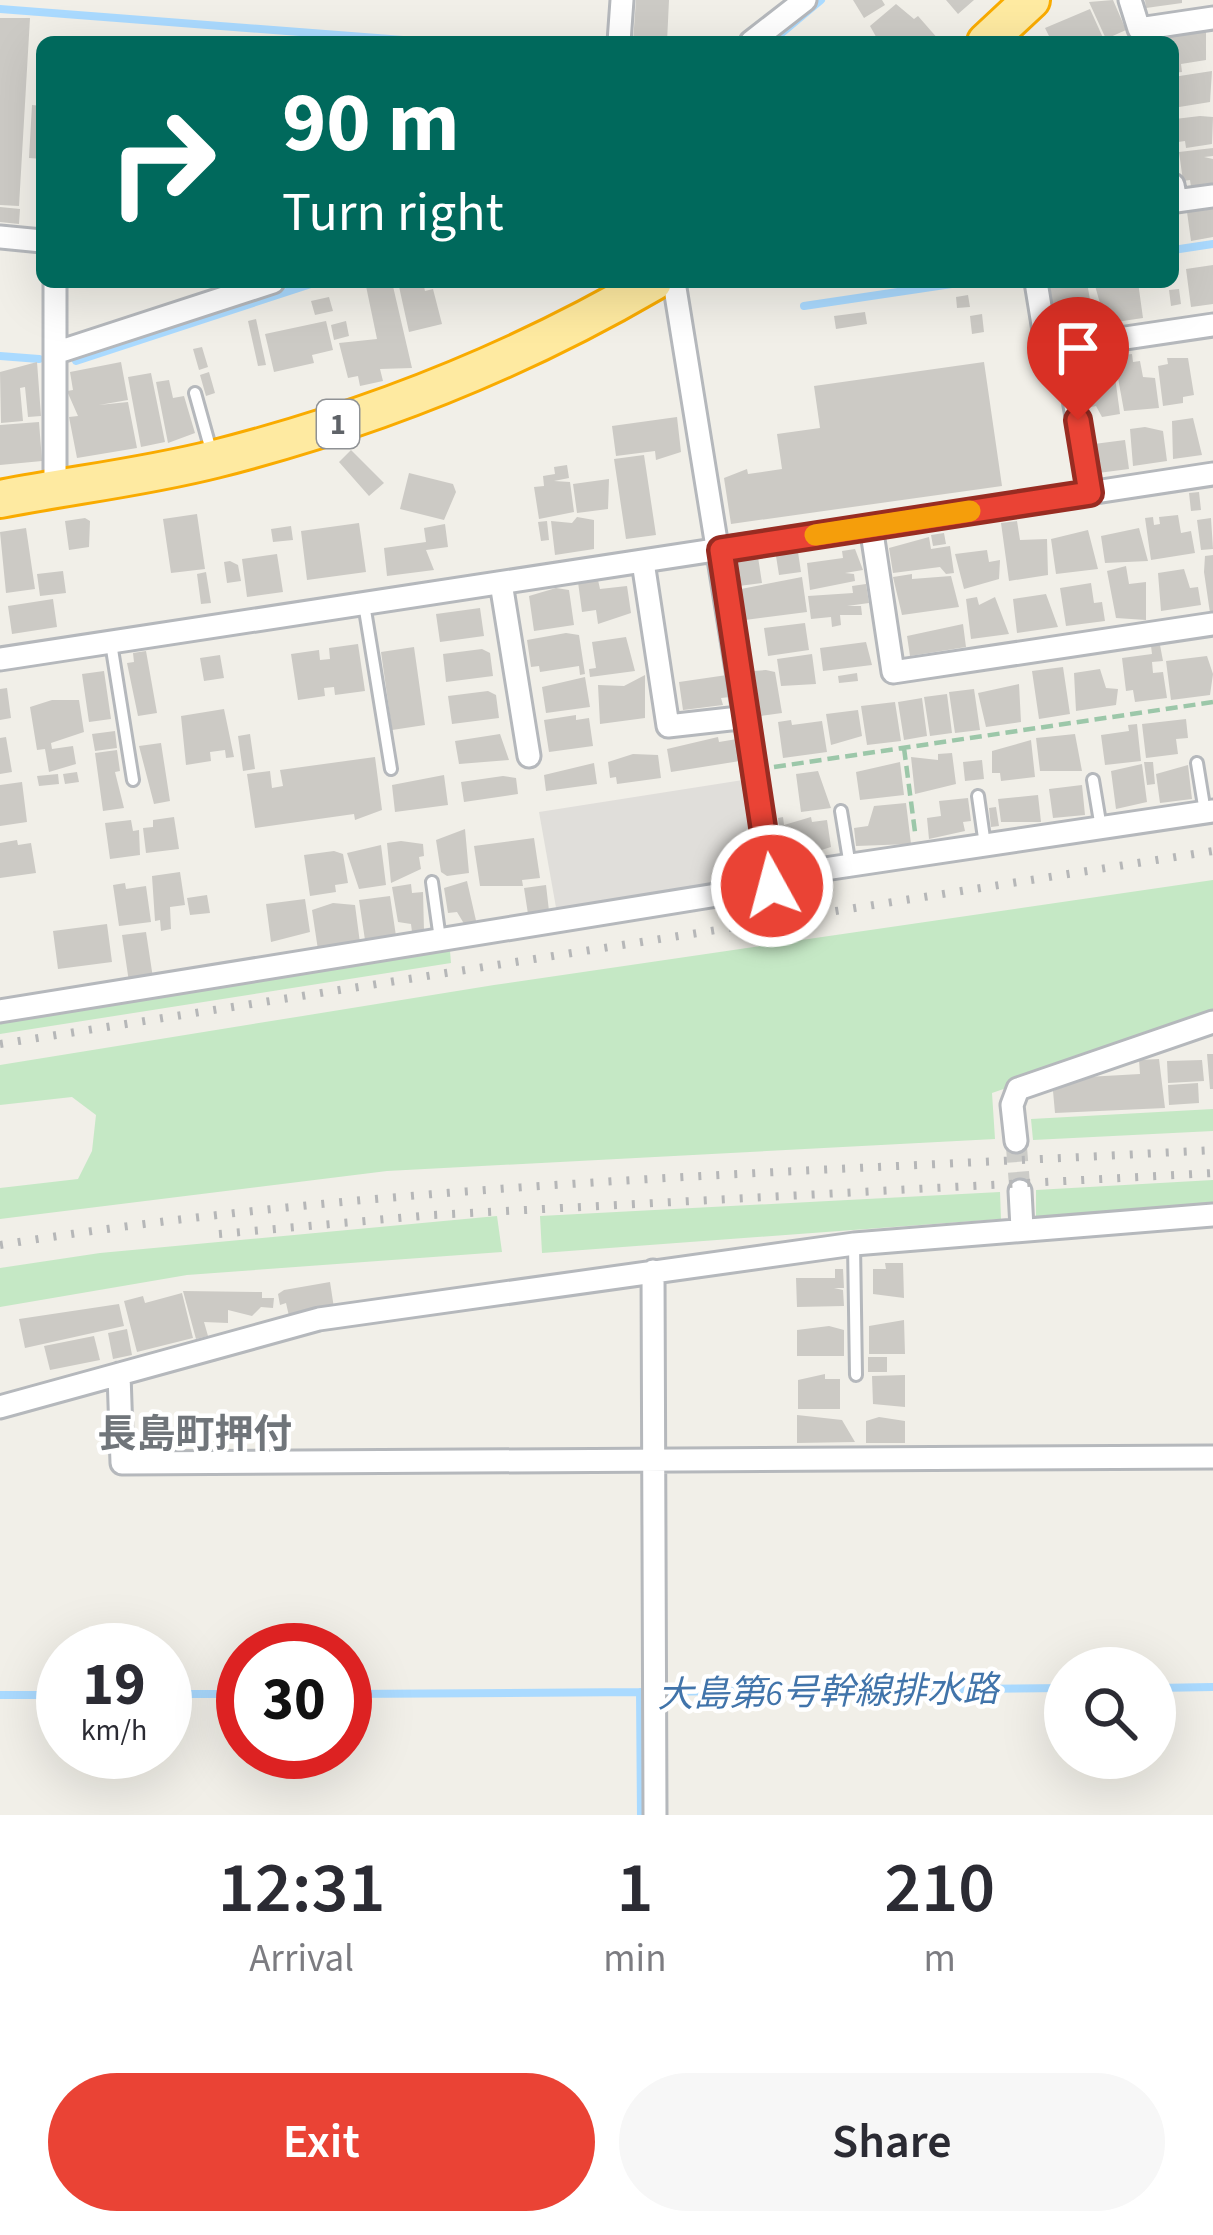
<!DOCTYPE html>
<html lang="en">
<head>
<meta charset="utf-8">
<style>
	:root { --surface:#fff; --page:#f7f7f7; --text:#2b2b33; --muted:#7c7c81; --accent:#ea4335 }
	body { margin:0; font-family:"Source Sans 3","Noto Sans JP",sans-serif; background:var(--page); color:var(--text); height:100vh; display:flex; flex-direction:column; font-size:45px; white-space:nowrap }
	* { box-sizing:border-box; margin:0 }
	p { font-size:39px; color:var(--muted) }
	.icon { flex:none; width:66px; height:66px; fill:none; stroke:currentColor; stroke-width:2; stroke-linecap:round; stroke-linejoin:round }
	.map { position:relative; height:1815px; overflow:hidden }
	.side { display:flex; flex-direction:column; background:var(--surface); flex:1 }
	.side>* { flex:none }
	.banner { position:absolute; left:36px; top:36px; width:1143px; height:252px; border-radius:18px; box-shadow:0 12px 48px #0002; background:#00695c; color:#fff; overflow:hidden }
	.buttons { position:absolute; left:1044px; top:1647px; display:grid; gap:24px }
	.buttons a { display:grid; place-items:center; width:132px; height:132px; border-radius:50%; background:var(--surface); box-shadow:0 12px 48px #0002; font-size:60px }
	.speed { position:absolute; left:36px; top:1623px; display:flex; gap:24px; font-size:60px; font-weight:700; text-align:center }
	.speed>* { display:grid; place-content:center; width:156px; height:156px; border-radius:50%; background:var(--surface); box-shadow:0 12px 48px #0002; line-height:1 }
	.speed small { font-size:30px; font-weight:400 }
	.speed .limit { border:18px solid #d22; background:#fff; color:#111 }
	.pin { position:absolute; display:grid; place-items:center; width:102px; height:102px; color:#fff; margin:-123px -51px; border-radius:50% 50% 50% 0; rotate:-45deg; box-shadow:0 0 12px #0007 }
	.pin .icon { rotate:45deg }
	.me { position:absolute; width:132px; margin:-66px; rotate:353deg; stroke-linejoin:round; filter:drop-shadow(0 0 9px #0008) }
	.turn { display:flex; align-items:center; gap:42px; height:252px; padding:0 48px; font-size:54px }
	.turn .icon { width:156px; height:156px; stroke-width:2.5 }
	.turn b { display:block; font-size:84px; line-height:102px }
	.eta { display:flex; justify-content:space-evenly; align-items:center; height:204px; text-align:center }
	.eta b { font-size:72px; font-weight:600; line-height:84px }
	.button { display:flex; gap:24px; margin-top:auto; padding:24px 48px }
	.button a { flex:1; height:138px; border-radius:72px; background:var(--accent); color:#fff; font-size:48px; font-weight:600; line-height:138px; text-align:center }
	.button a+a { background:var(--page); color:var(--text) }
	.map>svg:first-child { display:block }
	.industrial { fill:#e0deda }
	.green { fill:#c5e8c5 }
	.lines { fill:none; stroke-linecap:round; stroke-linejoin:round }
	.stream { stroke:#aadaff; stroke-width:8 }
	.building { fill:#cccac5 }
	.minor-tunnel { stroke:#ccccc8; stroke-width:21; stroke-dasharray:21 10; stroke-linecap:butt }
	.service-casing { stroke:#b5b8bc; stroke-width:16 }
	.minor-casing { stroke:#b5b8bc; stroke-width:27 }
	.trunk-casing { stroke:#f9ab00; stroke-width:42 }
	.path { stroke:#9cc7a9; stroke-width:4.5; stroke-dasharray:12 6; stroke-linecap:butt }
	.service { stroke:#fff; stroke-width:10 }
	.minor { stroke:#fff; stroke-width:21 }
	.trunk { stroke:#feeaa1; stroke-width:36 }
	.rail { stroke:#b6b7b8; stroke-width:8; stroke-dasharray:3 15; stroke-linecap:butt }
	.route-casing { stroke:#982c22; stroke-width:30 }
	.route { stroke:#ea4335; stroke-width:21 }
	.slow { stroke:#f59e0b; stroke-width:21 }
	.labels { text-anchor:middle; stroke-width:9; stroke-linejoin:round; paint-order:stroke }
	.shield { fill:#fff; stroke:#8f9295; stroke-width:3 }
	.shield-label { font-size:30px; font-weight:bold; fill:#5f6368 }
	.water-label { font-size:36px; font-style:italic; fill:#4174aa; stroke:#fff }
	.quarter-label { font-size:39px; font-weight:bold; fill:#70757a; stroke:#fff }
</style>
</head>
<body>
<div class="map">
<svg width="1213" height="1815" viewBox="0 0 1213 1815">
	<rect width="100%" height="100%" fill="#f1efe8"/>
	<path class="industrial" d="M743,780L758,869L751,877L557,913L539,812Z"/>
	<path class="green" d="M1213,880V1017L992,1093L995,1139L387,1171L0,1219V1188L78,1179L92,1151L96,1115L72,1097L0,1105V1065L494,985Z
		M450,951L451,963L0,1034V1022Z
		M1213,1109V1131L1033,1140L1031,1119Z
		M1213,1180V1206L1036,1219V1190Z
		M1000,1192L1001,1219L542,1253L540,1216Z
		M497,1216L502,1252L187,1275L0,1307V1268L100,1253Z"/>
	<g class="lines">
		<path class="stream" d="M0,9L429,42
			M771,42L821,0
			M1173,250L1213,244
			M804,306L965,282
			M0,356L39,359
			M76,361L317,282
			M1155,1688L1213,1687
			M165,1694H243
			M345,1694L640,1692
			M0,1695H63
			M641,1815L640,1692L1065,1688"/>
	</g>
	<path class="building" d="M636,0H669L667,42H633Z
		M853,0H882L885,5L864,18Z
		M946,0H974L958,14Z
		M1113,0L1126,30L1106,39L1089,2Z
		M1145,0H1182V3L1146,8Z
		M896,4L914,19L918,16L939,40L879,42L870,26Z
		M1090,9L1104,40L1052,42L1045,28Z
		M0,18H30L19,206L0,205Z
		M1206,32V60L1181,64L1182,72L1173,73V42L1167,37Z
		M1212,71L1210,102L1173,108V77Z
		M32,105L42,106V159L29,158Z
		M1200,116L1213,117L1212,144L1186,148L1185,141L1178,142L1175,119Z
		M1213,148V156L1204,157L1213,159V184L1191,187L1190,180L1183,181L1179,152Z
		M0,207L20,209L19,224L0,222Z
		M1213,208V237L1191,241L1187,212Z
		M1213,265V304L1191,307L1186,269Z
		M383,282H392L412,368L380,369L383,381L360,386L358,376L348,378L339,343L377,339L366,286Z
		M398,282H423L425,291L433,289L442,324L409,332Z
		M1087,282L1092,312L1055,323L1049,285Z
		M1094,282H1138L1143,318L1116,322L1114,312L1103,314Z
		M1179,289L1181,304L1171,306L1169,290Z
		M968,295L970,307L957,308L956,297Z
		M329,297L333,311L315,315L311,301Z
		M865,312L867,324L836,329L834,316Z
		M982,314L984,332L972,334L970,316Z
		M256,319L266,365L258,366L248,321Z
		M326,321L333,350L312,355L314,363L274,372L265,334Z
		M346,321L349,336L334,340L331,325Z
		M202,347L208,367L199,370L193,349Z
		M1132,354L1133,362L1140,361L1143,377L1155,378L1159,408L1124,411L1114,356Z
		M1167,358H1188L1194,395L1183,397V403L1163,406L1158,366L1168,364Z
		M37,362L41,416L28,417L25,387L20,388L23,421L1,423L0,372Z
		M121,362L128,400L99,405L128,402L137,448L77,458L69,417L78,416L67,391L73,390L70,372Z
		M984,362L1002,486L731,524L724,478L747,469L748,474L782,469L777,434L820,428L814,386Z
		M1113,362L1120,414L1102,417L1096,406L1087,408L1081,367Z
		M209,372L215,393L206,396L200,375Z
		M151,373L165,442L141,447L128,377Z
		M169,380L173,398L184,396L195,433L168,443L156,382Z
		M677,417L681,452L656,460L655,451L616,456L612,426Z
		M1193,418L1202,455L1173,459L1172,421Z
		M39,422L42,461L0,465V425Z
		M1145,427L1163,431L1167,461L1133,466L1130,429Z
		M1125,440L1129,469L1098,473L1094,444Z
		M351,450L384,483L369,496L339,462Z
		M644,455L656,535L626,539L614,459Z
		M567,465L569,478L554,481L570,482L574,512L539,519L534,487L544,486L543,476L555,474L554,467Z
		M409,473L453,484L456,492L444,520L400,509Z
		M609,479L608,509L577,513L573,484Z
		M1199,492L1201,510L1191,511L1189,493Z
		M197,514L205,569L171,573L163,519Z
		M1178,515L1181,533L1191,531L1195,553L1151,560L1145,518L1153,517L1154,525L1160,524L1159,517Z
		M577,517L594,520V549L555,555L551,521L572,523Z
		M85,518L90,521L89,547L69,550L65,521Z
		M1211,518L1213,549L1201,550L1197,520Z
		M547,521L549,540L541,541L538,522Z
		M1017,521L1020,540L1047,539L1048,575L1009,581L1001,523Z
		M359,523L366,572L307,580L301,531Z
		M445,524L448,547L426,550L434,570L387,576L384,548L426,542L424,528Z
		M291,526L293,540L273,542L271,529Z
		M26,528L35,589L6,593L0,532Z
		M1139,528L1148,561L1105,563L1101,536Z
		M1088,530L1098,569L1056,574L1051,539Z
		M944,533L946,544L933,546L931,535Z
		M929,537L931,549L950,546L954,573L946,574L940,567L893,573L889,548Z
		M855,549L863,570L845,573L854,574L855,581L810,590L807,563L843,558L842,551Z
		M987,550L989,562L1000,560L999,579L964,589L955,554Z
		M798,552L801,572L779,575L776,556Z
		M277,554L283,592L247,597L242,559Z
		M1213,555V612L1210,613L1204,572L1205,556Z
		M758,557L762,583L739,586L735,560Z
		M230,561L238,565L241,581L227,583L224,562Z
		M1126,566L1129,584L1146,582V620L1116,618L1107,571Z
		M1184,569L1190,588L1198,587L1201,605L1161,611L1158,573Z
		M63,571L66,593L40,596L37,574Z
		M206,572L211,603L201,604L197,574Z
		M912,574V579L951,576L959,607L902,615L893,577Z
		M802,577L807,612L745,620L741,589Z
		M598,580L600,589L627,586L631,613L598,624L596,610L582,612L578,582Z
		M1091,583L1094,603L1102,602L1105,621L1066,626L1060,588Z
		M866,584L869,603L847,606H861L862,615H840L841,625L832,627L831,617L811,619L808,596L853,593L852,586Z
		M556,588L569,590L574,625L534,631L529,596Z
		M1046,594L1058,627L1017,633L1013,599Z
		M977,597L979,605L995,597L1009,634L971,639L966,599Z
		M53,599L57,627L12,634L8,606Z
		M480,608L484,636L440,642L436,614Z
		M805,623L809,650L768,656L764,628Z
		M963,624L966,647L910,656L907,636Z
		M566,633L579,635L585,674L580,675L579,666L540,672L539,666L531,667L527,640Z
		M626,637L635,671L590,677L589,669L596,668L592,642Z
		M866,642L872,665L823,671L820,648Z
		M358,644L365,691L335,695L334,687L324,688L325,696L298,700L291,654L319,650L320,660L330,659L329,648Z
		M1160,645L1163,661L1152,662L1153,673L1163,672L1167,698L1135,702L1133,690L1126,691L1122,658L1152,654L1151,646Z
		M414,647L425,725L392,730L381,652Z
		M482,649L490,653L493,676L446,682L443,654Z
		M146,651L157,713L138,716L127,663L134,662L133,653Z
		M812,654L816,684L781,686L777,659Z
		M220,655L224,678L204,681L200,658Z
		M1207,656L1213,674L1210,695L1171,700L1166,661Z
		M1063,667L1070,714L1039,719L1032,671Z
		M1100,669L1106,688L1118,689L1116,705L1076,711L1074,673Z
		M766,670L775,672L782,713L761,716L754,671Z
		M104,671L111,719L89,722L82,674Z
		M857,673L858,681L839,683L838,676Z
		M645,675V718L600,724L598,685L624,686Z
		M727,675L730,697L721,698L723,705L683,710L679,682Z
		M585,677L590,707L546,713L542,687Z
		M1019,684L1021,722L986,727L978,693Z
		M7,688L11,718L0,720V689Z
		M974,689L980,730L955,733L949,692Z
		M488,691L496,695L499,718L452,724L448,696Z
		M947,694L952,733L930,736L924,697Z
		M922,698L927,736L904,740L898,702Z
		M52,700H79L84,732L51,743L52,749L73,746L76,764L49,772L45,749L37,750L30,707Z
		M895,702L901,741L867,745L861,706Z
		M224,709L234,757L226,758L225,750L210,752L211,761L186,765L181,716Z
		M858,710L862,736L831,745L826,714Z
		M576,715V720L589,718L593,746L549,752L544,720Z
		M1186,719L1188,738L1176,739L1178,754L1146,758L1142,724Z
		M791,720L792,725L822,721L827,752L783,758L778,722Z
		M1137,724L1141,761L1105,765L1101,735L1129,731L1128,725Z
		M115,731L117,748L95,751L92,734Z
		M250,734L255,769L243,771L238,736Z
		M500,734L509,760L459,764L455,741Z
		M1075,734L1082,771H1040L1036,738Z
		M6,737L12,772L0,774V738Z
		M718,737L719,742L737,739L740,761L671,772L667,749Z
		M1031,740L1035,777L1001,781L1000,773H992V751Z
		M161,743L170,801L154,804L139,746Z
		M117,750L120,771L115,772L124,808L103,811L95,753Z
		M952,753L956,784L915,794L911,757L938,760V754Z
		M633,754L658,755L661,778L617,784L616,777L610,778L608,762Z
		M375,757L382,810L355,820L354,814L255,828L247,774L270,771L272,788L283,786L280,770Z
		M982,760L984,779L965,781L963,762Z
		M900,762L904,795L860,800L856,772Z
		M1144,762H1153L1155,784L1147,785Z
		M594,763L597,784L546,791L544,775Z
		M1142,764L1147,802L1116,809L1111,771Z
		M1188,765L1192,799L1160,803L1156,774Z
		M818,771L831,808L801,812L796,774Z
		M77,772L79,782L65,784L63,774Z
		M58,774L59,784L39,786L37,776Z
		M444,775L448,805L395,812L392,785Z
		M503,776L516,778L518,794L464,802L461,782Z
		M22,782L27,822L0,826V785Z
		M1082,785L1085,815L1053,818L1049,789Z
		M1038,795L1041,822H1001L998,799Z
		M968,798L971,821L963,822L965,831L929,839L927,818L941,816L939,801Z
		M906,803L911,844L856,846L854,828L868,826L874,806Z
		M996,807L999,826L991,827L989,808Z
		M174,817L179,849L146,853L143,828L153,827V820Z
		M783,817L784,825L811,817L812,822L827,820L831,847L783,862L778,818Z
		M131,820L133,831L139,830L140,855L110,859L105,823Z
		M465,829L469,873L447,876L441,872L436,840Z
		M534,838L540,878L522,880L523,886H480L474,846Z
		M17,840L18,845L31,843L36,873L0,878V843Z
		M401,841L423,844L424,856L419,857L421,869L391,883L387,843Z
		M381,845L386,885L359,889L347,853Z
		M334,851L343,854L348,883L335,885L336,892L310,896L304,855Z
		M180,872L185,905L170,907L171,929L161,931L160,920L155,921L152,876Z
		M467,881L477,925L466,927L457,912L448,913L444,888Z
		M125,883L126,889L146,886L151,922L119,926L113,885Z
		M411,884L412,893L423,892L424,931L412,932L411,924L398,922L392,887Z
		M546,885L549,911L528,914L524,888Z
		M207,895L210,913L190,915L187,898Z
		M390,896L396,936L365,940L359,900Z
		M305,899L310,932L271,942L266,904Z
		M333,903L355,905L360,943L318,950L312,910Z
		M107,924L112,962L58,969L53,931Z
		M146,932L153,978L129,982L122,935Z
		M1207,1054H1213V1089H1210Z
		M1159,1059L1165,1108L1055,1113L1053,1091L1087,1077L1140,1074L1139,1060Z
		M1202,1060L1204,1081L1168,1083L1167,1061Z
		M1198,1083L1199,1103L1169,1105L1168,1085Z
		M885,1263H903L904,1298L873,1294V1269H886Z
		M835,1269H843L844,1288H834L843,1290L844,1306L797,1307L796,1278H835Z
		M330,1282L334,1308L289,1316L286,1303L280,1305L278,1294L284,1290Z
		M183,1291L262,1292V1298H274L273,1308L261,1307L252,1316L228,1310V1323L204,1322L208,1336L196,1339Z
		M182,1293L193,1338L137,1352L124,1301L143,1296L145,1303Z
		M119,1304L124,1326L25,1348L19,1319Z
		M904,1320L905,1354H869V1326Z
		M829,1326L844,1330V1356H797V1330Z
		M127,1329L132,1355L113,1359L108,1333Z
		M94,1336L100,1360L50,1370L44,1346Z
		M868,1357H887V1372H868Z
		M825,1374V1379H840V1409H798V1380Z
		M905,1375V1407L873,1404L872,1376Z
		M797,1415L842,1420L855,1442L797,1443Z
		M879,1417L905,1421V1443H866V1421Z"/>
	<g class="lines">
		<path class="minor-tunnel" d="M1016,1141L1020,1191"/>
		<defs>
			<path id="service" d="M195,393L212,454
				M364,604L391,769
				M111,643L133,780
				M1197,763L1205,812
				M1093,780L1101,828
				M978,796L985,845
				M841,811L850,866
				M432,882L440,939
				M854,1244L856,1375"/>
			<path id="minor" d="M1130,0L1139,29L1213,18
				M619,42L622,0
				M751,42L805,0
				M1173,185L1176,201L1213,196
				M0,237L42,241
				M55,282V488
				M1036,282L1047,349L1065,347
				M55,353L273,282
				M1090,493L1065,347L1213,325
				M871,526L893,672L1213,624
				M643,562L668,726L748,717
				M501,583L529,756
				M0,659L1213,474
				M771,877L1213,811
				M0,1011L772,886L674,282
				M1016,1141L1012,1105L1018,1089L1213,1022
				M1020,1191L1022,1228
				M653,1271L655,1815
				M119,1374L122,1463L1213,1457
				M0,1407L319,1319L854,1244L1213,1215"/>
			<path id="trunk" d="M986,42L1031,0
				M0,499C72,485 144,477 215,459C369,420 516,362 653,282"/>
		</defs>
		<use href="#service" class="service-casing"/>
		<use href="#minor" class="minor-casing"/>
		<use href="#trunk" class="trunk-casing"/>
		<path class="path" d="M904,748L915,832
			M774,767L1213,702"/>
		<use href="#service" class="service"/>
		<use href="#minor" class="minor"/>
		<use href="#trunk" class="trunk"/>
		<path class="rail" d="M0,1044L1213,851
			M219,1234L432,1215L1213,1173
			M0,1245C400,1180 809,1173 1213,1150"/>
	</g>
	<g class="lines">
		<defs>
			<path id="route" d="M772,886L721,550L1090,493L1078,420"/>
		</defs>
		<use href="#route" class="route-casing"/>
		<use href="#route" class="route"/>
		<path class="slow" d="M815,535L970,511"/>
	</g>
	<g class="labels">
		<rect class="shield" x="317" y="400" width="42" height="48" rx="9"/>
		<g class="shield-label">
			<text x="338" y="434">1</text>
		</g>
		<g class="water-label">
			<text transform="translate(828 1691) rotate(-1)" y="13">大島第6号幹線排水路</text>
		</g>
		<g class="quarter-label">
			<text x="195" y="1447">長島町押付</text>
		</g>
	</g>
</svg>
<div class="buttons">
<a><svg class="icon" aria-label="search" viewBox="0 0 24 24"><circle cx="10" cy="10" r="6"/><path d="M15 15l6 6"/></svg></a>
</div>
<div class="speed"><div>19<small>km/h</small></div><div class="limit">30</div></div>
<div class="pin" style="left:1078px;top:420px;background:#d93025"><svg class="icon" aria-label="arrive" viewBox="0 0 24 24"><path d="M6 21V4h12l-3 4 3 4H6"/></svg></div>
<svg class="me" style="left:772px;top:886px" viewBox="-20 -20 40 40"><circle r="17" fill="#ea4335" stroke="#fff" stroke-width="3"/><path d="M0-11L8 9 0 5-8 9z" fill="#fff"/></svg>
<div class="banner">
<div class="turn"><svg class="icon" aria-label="right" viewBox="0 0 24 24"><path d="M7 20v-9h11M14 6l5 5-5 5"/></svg><div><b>90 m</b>Turn right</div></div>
</div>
</div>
<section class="side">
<div class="eta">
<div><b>12:31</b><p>Arrival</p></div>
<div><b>1</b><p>min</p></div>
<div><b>210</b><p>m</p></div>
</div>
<div class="button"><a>Exit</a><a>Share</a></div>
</section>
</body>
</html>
